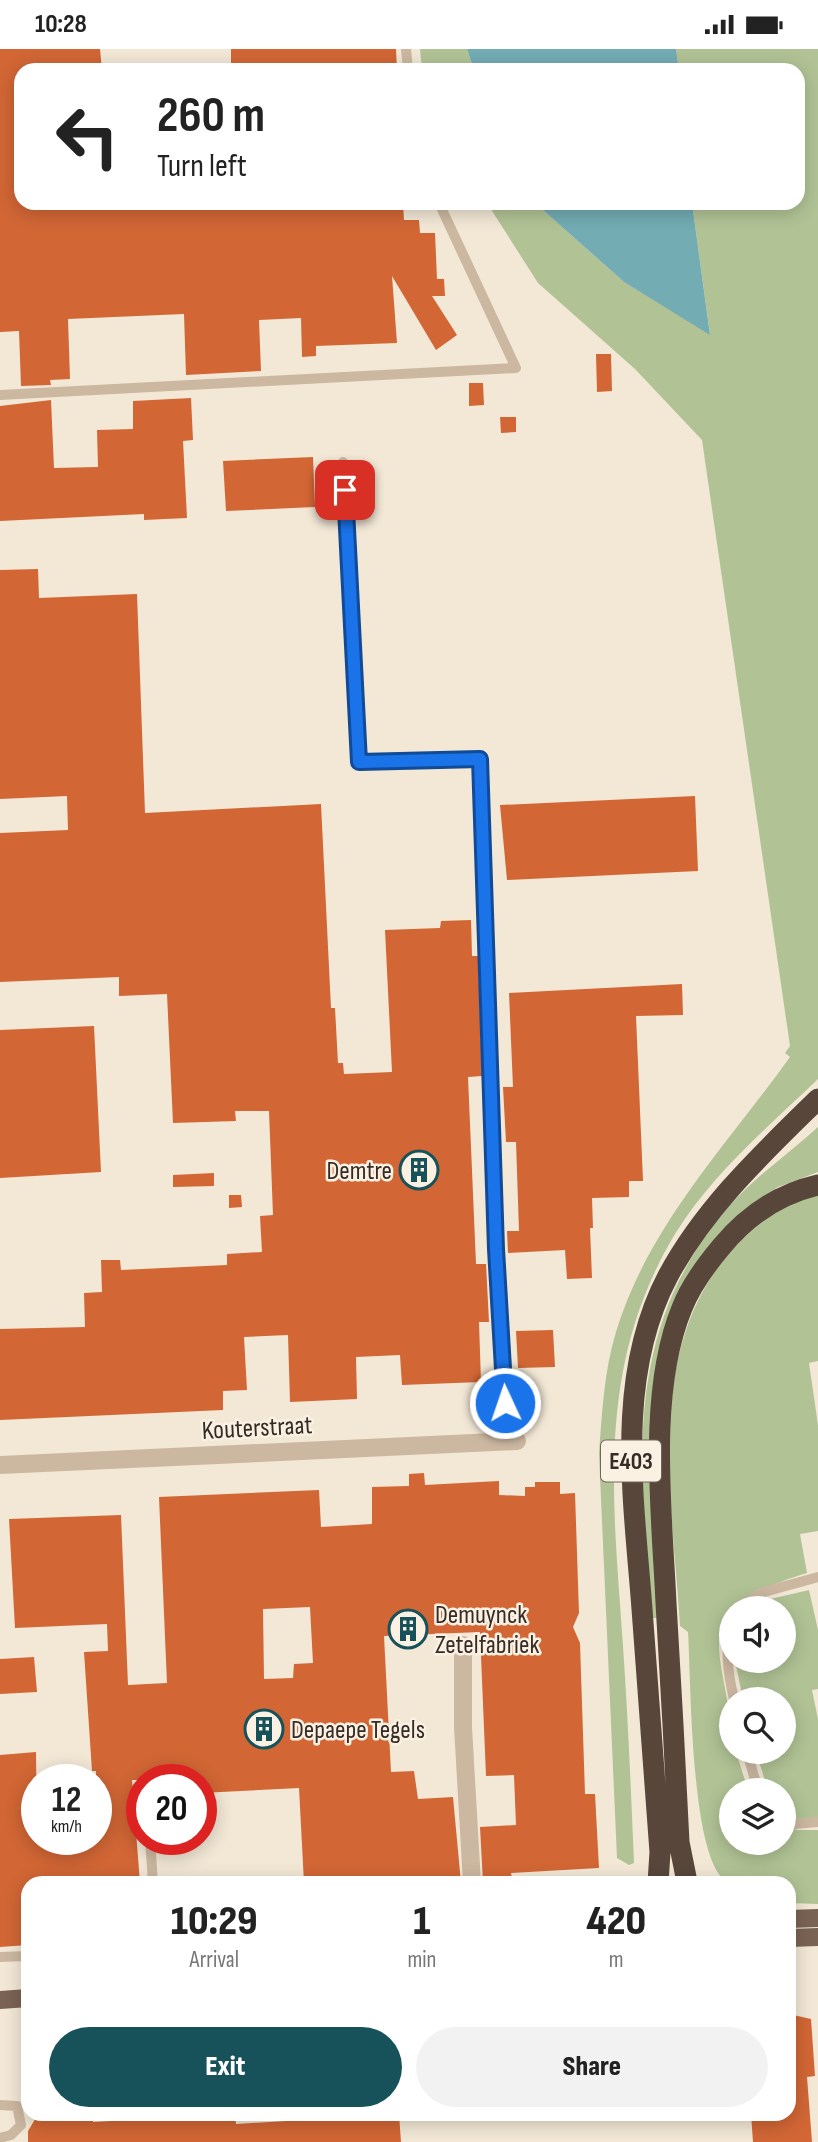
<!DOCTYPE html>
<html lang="en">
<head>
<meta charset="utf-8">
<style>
	:root { --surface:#fff; --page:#f2f2f2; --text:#222; --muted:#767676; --accent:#17525b }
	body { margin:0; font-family:"Sofia Sans Condensed",sans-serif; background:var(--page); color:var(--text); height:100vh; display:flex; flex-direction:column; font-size:26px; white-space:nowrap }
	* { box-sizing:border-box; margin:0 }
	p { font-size:23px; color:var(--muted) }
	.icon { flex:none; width:38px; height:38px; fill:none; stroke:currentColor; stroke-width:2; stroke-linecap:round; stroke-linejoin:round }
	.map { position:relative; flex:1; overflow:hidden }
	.drawer { position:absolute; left:21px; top:1827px; width:775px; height:245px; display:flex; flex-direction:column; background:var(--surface); border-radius:21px; box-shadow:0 4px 18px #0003 }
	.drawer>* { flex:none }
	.banner { position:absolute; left:14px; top:14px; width:791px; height:147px; border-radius:21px; box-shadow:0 4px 18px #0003; background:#fff; color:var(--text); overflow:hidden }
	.buttons { position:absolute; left:719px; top:1547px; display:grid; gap:14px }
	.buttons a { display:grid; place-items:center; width:77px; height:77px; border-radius:50%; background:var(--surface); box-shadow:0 4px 18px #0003; font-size:35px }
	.speed { position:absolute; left:21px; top:1715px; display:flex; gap:14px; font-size:35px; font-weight:700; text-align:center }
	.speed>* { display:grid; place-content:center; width:91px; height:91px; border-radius:50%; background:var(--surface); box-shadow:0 4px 18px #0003; line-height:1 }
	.speed small { font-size:18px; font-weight:400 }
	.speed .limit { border:10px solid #d22; background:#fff; color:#111 }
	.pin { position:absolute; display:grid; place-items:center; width:60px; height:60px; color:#fff; margin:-30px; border-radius:14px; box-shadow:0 4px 10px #0006 }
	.me { position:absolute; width:77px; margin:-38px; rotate:357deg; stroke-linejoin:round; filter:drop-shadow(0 0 5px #0008) }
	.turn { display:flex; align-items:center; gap:24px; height:147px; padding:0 28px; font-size:32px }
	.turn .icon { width:91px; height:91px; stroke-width:2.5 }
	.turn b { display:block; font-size:49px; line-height:60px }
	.eta { display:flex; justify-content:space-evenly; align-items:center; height:119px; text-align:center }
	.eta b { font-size:42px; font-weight:800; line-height:49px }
	.button { display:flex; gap:14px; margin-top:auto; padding:14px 28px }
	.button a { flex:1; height:80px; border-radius:42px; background:var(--accent); color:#fff; font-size:28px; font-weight:800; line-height:80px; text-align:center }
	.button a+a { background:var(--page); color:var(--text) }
	.status { display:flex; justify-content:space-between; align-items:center; height:49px; padding:0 35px; background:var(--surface); direction:ltr }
	.status svg { height:19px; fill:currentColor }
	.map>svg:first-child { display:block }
	.green { fill:#b1c395 }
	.water { fill:#73acb3 }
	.building { fill:#d26635; fill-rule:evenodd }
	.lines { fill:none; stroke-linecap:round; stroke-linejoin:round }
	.service { stroke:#ccb8a1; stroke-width:10 }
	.minor { stroke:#ccb8a1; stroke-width:18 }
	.primary { stroke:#7a6354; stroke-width:18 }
	.motorway { stroke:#58463b; stroke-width:21 }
	.route-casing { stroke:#114b97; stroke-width:18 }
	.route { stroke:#1a73e8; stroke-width:12 }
	.labels { text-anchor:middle; stroke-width:5; stroke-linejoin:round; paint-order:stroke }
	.shield { fill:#fbf1e3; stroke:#71665e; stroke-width:2 }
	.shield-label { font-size:24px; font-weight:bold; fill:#362b25 }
	.poi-label { font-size:26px; fill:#362b25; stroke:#fbf1e3; text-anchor:start }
	.street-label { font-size:26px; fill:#362b25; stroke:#fbf1e3 }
</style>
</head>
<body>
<div class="status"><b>10:28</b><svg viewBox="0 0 49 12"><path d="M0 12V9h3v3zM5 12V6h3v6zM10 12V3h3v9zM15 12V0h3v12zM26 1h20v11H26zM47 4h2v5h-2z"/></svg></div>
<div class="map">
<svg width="818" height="2093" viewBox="0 0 818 2093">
	<rect width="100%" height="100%" fill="#f3e8d6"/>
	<path class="green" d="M420,0H467L474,21H422Z
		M676,0H818V1030C768,1078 712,1125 675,1185C595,1318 613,1451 623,1597C628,1669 631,1742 634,1814L629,1816L617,1809L599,1405C602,1364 604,1322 616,1283C648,1177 727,1096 790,1008L785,1004L790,997L702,391L635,320L538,234L487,154H535L624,233L710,285L692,154H798V21H679Z
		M818,1078V1123L778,1138L741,1163L717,1190L675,1254L660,1569H649C641,1414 620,1281 731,1155C757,1126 790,1104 818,1078Z
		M818,1146V1312L809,1314L818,1376V1482L800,1485L807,1524C674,1565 731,1599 732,1703H736L748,1741H732V1794H784V1776L797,1781H818V1855L789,1854V1834C775,1834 737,1838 726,1832C690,1810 691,1629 688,1583L680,1577C673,1453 641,1300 734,1199C756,1175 785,1154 818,1146Z
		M809,1541L818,1581V1640L812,1641L818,1670V1769L801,1771L784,1765V1741H768L756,1703H784V1650H743L735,1612H784V1559H756L766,1551Z"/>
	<path class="water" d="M467,0H676L679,21H474Z
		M535,154H692L710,286L624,233Z"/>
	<path class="building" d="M0,0H100L102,21H21V154H403L404,171H419L420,184H435L437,230H444L445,247H432L457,286L436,301L392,227L397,294L316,297V307L302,308L301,269L259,271L261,322L186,326L184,265L68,270L70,330L50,331L51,336L21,337L19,282L0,283Z
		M231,0H396L397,21H231Z
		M596,305H611L612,342L597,343Z
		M469,334H483L484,356L469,357Z
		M191,349L193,391L183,392L187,469L144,471V465L0,472V357L51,351L54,419L98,418L97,381L133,380V352Z
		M500,368H516V383L501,384Z
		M313,408L315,458L226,462L223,412Z
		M38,520L39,549L137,545L145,764L321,755L331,959H335L338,1014H343L344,1025L392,1023L385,881L440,879L441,872L471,871L472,907H478L482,1027L468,1028L476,1215H486L489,1273H479L481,1333L402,1336L400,1306L356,1308L357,1350L290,1353L288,1286L244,1288L247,1341L223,1342V1361L0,1371V1280L85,1278L84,1244L102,1243L101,1211H120L121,1221L227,1216V1205L262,1203L260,1167L273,1166L269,1062H235L236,1072L173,1074L167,945L119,947V928L0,933V784L68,781L67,747L0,750V521Z
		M695,747L698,822L507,831L500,756Z
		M682,935L683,966L636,967L643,1132H629V1148L592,1149L593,1179H590L592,1229L567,1230L565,1201L508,1204L507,1182H519L516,1093H506L503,1038H513L509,944Z
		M94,977L101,1123L0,1129V981Z
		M214,1124V1137L173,1138V1126Z
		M229,1146H241L242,1158L229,1159Z
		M553,1281L555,1318L518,1319L516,1282Z
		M424,1424L425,1436L499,1432V1446L525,1447V1438H535V1433H560V1445L575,1444L579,1564L573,1578L580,1594L585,1745H595L599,1819L511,1824L513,1834H483L480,1778L516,1776L514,1726L486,1727L480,1583L384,1587L391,1723L414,1722L418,1750L453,1748L461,1834H304L299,1739L201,1744V1731H132L140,1834H28V1896L0,1898V1706L36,1703L37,1790H96V1722H92L84,1603L108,1602L107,1575L15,1579L9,1470L121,1466L128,1636L167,1634L159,1448L319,1441L321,1478L372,1475V1438L409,1437V1425ZM310,1558L313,1614L294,1615L293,1629L264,1630L263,1560Z
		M34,1608L37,1643L0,1645V1610Z
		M789,1965L811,1970L815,2027L807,2028L812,2093H753L751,2065H789Z
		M93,2065V2073L235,2065L236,2075L399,2065L401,2093H28V2082L37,2067Z"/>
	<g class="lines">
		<path class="service" d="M406,0L408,21
			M0,346L516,319L439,154
			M343,413L359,713L479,710L496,1200L509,1393
			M739,1559L760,1544L818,1528
			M732,1570C725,1599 727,1622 734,1650
			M747,1703L758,1741
			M784,1770L795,1775L818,1773
			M150,1790L153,1834
			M0,1908L28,1907
			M0,2056L17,2057L21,2076L11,2086L0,2089"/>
		<path class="minor" d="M0,1416L517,1392
			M463,1596V1678L472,1834"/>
		<path class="primary" d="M789,1870L818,1869
			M789,1889L818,1888
			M0,1951L28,1949"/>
		<path class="motorway" d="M687,1833L679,1793C675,1713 671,1634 666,1554C662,1464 647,1344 682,1259C691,1236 706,1216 722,1197C748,1166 778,1145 818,1136
			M658,1834L660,1803C654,1722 648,1641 642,1560C634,1451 614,1329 668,1227C705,1158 763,1104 818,1050"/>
	</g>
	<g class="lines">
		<defs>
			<path id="route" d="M345,441L359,713L480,710L496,1200L505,1354"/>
		</defs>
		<use href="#route" class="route-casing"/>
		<use href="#route" class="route"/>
	</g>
	<defs>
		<symbol id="building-ring" viewBox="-11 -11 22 22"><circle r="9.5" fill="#fbf1e3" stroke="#17525b" stroke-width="1.5"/><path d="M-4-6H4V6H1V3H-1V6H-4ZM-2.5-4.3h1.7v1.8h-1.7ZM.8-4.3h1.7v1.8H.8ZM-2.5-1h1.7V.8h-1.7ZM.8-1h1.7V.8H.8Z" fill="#17525b"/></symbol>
	</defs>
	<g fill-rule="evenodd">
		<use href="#building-ring" x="397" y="1099" width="44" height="44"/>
		<use href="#building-ring" x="386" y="1558" width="44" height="44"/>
		<use href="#building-ring" x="242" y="1658" width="44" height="44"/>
	</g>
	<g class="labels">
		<rect class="shield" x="601" y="1391.5" width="60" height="41" rx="5"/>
		<g class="shield-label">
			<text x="631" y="1420">E403</text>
		</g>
		<g class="poi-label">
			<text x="392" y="1130" text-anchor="end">Demtre</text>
			<text x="435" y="1574">Demuynck<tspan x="435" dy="30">Zetelfabriek</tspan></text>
			<text x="291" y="1689">Depaepe Tegels</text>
		</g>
		<g class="street-label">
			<text transform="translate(257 1378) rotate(-3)" y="9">Kouterstraat</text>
		</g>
	</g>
</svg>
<div class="buttons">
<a><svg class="icon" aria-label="sound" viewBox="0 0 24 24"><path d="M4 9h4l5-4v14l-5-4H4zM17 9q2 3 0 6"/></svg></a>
<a><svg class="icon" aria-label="search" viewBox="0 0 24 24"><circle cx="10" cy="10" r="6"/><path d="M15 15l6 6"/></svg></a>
<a><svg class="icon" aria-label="layers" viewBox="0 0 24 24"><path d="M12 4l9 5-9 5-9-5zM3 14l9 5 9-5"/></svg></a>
</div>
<div class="speed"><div>12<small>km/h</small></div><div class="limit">20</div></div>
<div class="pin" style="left:345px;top:441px;background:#d93025"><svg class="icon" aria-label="arrive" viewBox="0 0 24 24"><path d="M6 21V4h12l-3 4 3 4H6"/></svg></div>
<svg class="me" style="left:505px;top:1354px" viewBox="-20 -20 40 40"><circle r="17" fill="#1a73e8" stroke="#fff" stroke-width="3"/><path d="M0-11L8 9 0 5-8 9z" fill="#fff"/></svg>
<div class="banner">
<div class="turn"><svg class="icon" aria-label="left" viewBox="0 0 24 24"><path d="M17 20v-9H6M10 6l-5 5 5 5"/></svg><div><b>260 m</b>Turn left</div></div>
</div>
<section class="drawer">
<div class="eta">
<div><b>10:29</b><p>Arrival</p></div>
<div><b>1</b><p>min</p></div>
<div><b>420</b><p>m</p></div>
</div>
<div class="button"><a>Exit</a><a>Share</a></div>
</section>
</div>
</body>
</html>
